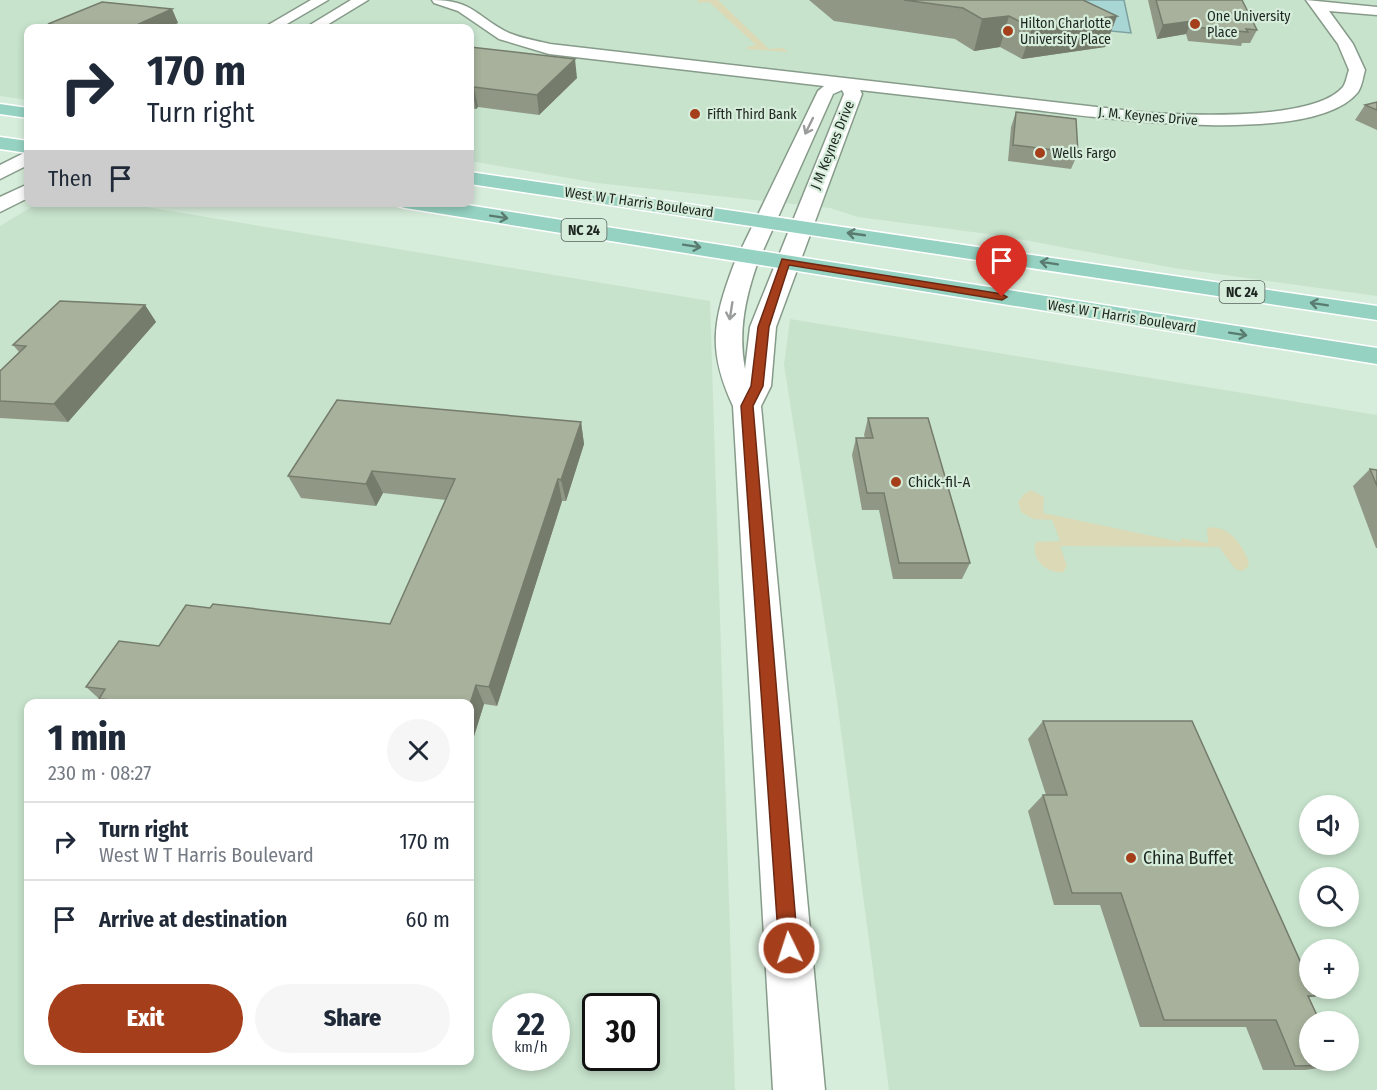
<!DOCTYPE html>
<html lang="en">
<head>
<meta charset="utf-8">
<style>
	:root { --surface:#fff; --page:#f6f6f7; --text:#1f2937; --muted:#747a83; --line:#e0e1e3; --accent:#a53e1b }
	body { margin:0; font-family:"Fira Sans Condensed",sans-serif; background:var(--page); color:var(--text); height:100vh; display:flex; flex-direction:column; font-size:22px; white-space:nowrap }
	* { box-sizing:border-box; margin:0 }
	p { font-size:20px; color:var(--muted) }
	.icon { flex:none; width:33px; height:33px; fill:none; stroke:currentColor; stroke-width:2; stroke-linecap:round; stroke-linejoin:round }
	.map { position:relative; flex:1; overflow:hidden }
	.drawer { position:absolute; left:24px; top:699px; width:450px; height:366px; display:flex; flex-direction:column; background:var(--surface); border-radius:12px; box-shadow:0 3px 9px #0003 }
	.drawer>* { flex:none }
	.guide { position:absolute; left:24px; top:24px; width:450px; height:183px; border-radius:12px; box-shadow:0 3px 9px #0003; background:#fff; color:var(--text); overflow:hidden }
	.tools { position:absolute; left:1299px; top:795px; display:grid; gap:12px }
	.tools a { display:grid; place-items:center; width:60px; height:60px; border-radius:50%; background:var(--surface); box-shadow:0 3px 9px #0003; font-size:30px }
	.speed { position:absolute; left:492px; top:993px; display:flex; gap:12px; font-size:30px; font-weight:700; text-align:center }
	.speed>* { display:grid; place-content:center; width:78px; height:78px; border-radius:50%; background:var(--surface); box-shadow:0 3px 9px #0003; line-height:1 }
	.speed small { font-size:15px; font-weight:400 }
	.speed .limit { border:3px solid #111; border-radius:9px; background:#fff; color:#111 }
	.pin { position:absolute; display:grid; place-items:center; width:51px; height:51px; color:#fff; margin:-62px -26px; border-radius:50% 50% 50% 0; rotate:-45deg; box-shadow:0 0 6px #0007 }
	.pin .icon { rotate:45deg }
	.me { position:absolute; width:66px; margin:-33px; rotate:356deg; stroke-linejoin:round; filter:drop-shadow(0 0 4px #0008) }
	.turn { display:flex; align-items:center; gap:21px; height:126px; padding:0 24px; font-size:27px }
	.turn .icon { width:78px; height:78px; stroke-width:2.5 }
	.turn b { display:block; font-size:42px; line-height:51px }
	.then { display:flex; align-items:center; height:57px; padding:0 24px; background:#0003; gap:12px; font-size:22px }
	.round { display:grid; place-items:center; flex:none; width:63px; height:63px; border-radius:32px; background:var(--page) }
	.head { display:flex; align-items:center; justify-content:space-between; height:102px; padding:0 24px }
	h1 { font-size:36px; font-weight:800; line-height:45px }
	.button { display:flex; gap:12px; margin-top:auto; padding:12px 24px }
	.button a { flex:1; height:69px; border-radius:36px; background:var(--accent); color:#fff; font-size:24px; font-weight:800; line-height:69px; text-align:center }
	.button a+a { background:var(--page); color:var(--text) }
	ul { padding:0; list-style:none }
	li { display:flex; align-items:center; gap:18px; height:78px; padding:0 24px; border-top:2px solid var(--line) }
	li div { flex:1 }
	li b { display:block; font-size:22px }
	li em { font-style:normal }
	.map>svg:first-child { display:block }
	.built { fill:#c7e3cc; fill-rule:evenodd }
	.green { fill:#dbd9b6 }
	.water { fill:#a7d6d5; stroke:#7ea19f; stroke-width:1.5 }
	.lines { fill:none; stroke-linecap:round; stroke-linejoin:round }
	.minor-casing { stroke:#879b8a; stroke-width:3 }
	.major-casing { stroke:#fff; stroke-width:3 }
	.minor { fill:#fff; fill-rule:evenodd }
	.major { fill:#95d2c1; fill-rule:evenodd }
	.wall { fill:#909885 }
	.shaded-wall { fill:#757c6c }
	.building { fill:#a7b19b; stroke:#757c6c; stroke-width:1.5 }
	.oneway { stroke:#9a9d9b }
	.oneway2 { stroke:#5a7c70 }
	.route { fill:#a53e1b; stroke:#6b2812; stroke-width:1.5 }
	.poi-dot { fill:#a53e1b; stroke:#d7eddb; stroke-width:2 }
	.labels { text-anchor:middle; stroke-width:4.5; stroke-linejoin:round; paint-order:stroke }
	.far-poi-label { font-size:14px; fill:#1e2620; stroke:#d7eddb; text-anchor:start }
	.far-street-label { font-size:14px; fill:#1e2620; stroke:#d7eddb }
	.shield { fill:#d7eddb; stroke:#566258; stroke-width:1.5 }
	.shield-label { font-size:14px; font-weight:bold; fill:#1e2620 }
	.poi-label { font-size:15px; fill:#1e2620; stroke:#d7eddb; text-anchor:start }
	.near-poi-label { font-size:18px; fill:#1e2620; stroke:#d7eddb; text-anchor:start }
</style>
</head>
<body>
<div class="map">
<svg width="1377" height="1090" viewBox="0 0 1377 1090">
	<rect width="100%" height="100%" fill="#d7eddb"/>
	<path class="built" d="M0,0H1038L1131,32L1124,0H1377V296L1174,268L1003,236L858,217L830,208L597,183L470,161V28H28V100L0,96Z
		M38,203H122L710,301L735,1090H0V226ZM28,704H470V1060H28ZM506,1006H556V1058H506ZM596,1006H646V1058H596Z
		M790,319L1377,415V1090H889L836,694L784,365ZM1310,806H1348V844H1310ZM1310,878H1348V916H1310ZM1310,950H1348V988H1310ZM1310,1022H1348V1060H1310Z"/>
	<path class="green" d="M698,0H718L769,49L783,48L788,52L747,49V47L756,45L709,2L698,3Z
		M1031,490L1044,497L1043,513L1181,542V538L1208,543L1207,528C1227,523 1244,546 1249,563L1247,568L1242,571L1235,569L1219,547L1060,546L1067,566L1063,572C1047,574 1030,559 1036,542L1060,541L1052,520L1033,519L1021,512L1018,502L1024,494Z"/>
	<path class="water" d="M1038,0H1124L1131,33L1080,28Z"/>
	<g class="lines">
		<defs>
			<path id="minor" d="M311,0H328L280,28H263Z
				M351,0H368L322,28H305Z
				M432,0C474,0 476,17 509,33C521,38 537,41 550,44L1149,113C1191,115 1314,121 1343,87C1346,83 1347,75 1349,70L1338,44L1306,0L1377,7V15L1329,11L1353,44L1365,70C1363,77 1362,86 1358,92C1312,150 1087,116 1019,108C966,102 913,96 860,90L862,94L776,327L771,386L761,406L825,1090H773L733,406C707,350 713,320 734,264L818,91L824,86L549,54L499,39L458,11L434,3ZM842,90L844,94L750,327L745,369C738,332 745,299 757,264L833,94Z
				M28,151V165L0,179V165Z
				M28,184V198L0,212V197Z"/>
			<path id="major" d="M0,104L28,108V118L0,114Z
				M0,137L28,141V153L0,149Z
				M470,172L1377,306V320L470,184Z
				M395,202H448L1377,348V364L405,208L398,206Z"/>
		</defs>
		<use href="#minor" class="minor-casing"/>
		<use href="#major" class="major-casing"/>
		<use href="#minor" class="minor"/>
		<use href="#major" class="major"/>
	</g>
	<path class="wall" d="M809,0H1083L1117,16L1105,47L1022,59L1000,47L974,51L955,39L834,21Z
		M1148,0H1242L1257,30L1250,43H1242L1241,46L1188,41L1186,34L1157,39Z
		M172,9L178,23L166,28H51L48,24Z
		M470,47L577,78L539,115L478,107L476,109L470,108Z
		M1377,102V130L1355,120L1365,105Z
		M1016,112L1078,153L1071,169L1008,161L1011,127Z
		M145,305L156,322L68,422L0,418V371L19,352L13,345Z
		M868,418L970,563L962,579H893L879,510H862L852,455L856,438H865L864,435Z
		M581,422L584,444L566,501H562L497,706L484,704L470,749V704H105L86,687L159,646L210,608L390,624L446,500L383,493L376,506L301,498L288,476Z
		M1370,469L1377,470V548H1376L1353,486Z
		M1043,721L1315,996L1309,997L1340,1065L1305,1070H1263L1246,1027H1140L1100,905H1054L1028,811L1043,795H1046L1028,739Z"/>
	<path class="shaded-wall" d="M172,9L178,23L166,28H130Z
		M1009,16L1000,47L974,51L982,19Z
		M1117,16L1105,47L1022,59L1032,28Z
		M1192,21L1186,34L1157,39L1163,25Z
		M575,59L577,78L539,115L537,95Z
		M474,87L478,107L476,109L472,90Z
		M145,305L156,322L68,422L54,404Z
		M581,422L584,444L566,501L561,480Z
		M372,471L383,493L376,506L366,484Z
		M558,479L562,501L497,706L489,687Z
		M476,685L484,704L470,749V704Z"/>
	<path class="building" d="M904,0H1083L1117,16L1032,28L1009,16L982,19L963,8Z
		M1156,0H1242L1257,30L1246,29L1248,32L1194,27L1192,21L1163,25Z
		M102,2L172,9L130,28H87L48,24Z
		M470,47L575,59L537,95L474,87L472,90L470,89Z
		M1377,102V110L1365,105Z
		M1016,112L1076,119L1078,153L1013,145Z
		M60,301L145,305L54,404L0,401V371L26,346L13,345Z
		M337,400L581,422L561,480L558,479L489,687L476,685L470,704H122L124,701L99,699L105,689L86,687L119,641L159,646L186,605L210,608L213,604L390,624L455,479L372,471L366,484L288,476Z
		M868,418H928L970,563H899L884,493H867L856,438H873Z
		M1370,469L1377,470V486Z
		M1043,721H1192L1310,983V988H1312L1315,996H1308L1320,1022H1310V1060H1338L1340,1065L1295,1066L1276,1020H1164L1121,893H1072L1043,795H1067Z"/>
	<defs><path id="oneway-shaft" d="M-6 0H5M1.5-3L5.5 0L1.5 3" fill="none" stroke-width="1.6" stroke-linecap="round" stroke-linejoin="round" transform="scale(1.5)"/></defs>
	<g class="oneway">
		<use href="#oneway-shaft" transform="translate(809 126) rotate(116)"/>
		<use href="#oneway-shaft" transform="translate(731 311) rotate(99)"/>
	</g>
	<g class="oneway2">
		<use href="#oneway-shaft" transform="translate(499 217) rotate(9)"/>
		<use href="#oneway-shaft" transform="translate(856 234) rotate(-172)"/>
		<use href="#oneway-shaft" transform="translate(692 246) rotate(9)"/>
		<use href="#oneway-shaft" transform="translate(1049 263) rotate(-171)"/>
		<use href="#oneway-shaft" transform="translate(1319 304) rotate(-171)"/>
		<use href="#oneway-shaft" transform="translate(1238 334) rotate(9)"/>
	</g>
	<path class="route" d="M782,259L1002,294L1007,297L1002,300L789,265L769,327L763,386L753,406L798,948L795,955L789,958L782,955L779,948L741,406L751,386L758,327Z"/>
	<g class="poi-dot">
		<circle cx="1195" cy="24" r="6"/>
		<circle cx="1008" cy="31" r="6"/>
		<circle cx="695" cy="114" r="6"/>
		<circle cx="1040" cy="153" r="6"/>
		<circle cx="896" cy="482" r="6"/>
		<circle cx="1131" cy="858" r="6"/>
	</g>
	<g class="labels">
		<g class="far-poi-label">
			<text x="1207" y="21">One University<tspan x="1207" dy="16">Place</tspan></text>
			<text x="1020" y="28">Hilton Charlotte<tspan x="1020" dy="16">University Place</tspan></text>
			<text x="707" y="119">Fifth Third Bank</text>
			<text x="1052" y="158">Wells Fargo</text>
		</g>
		<g class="far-street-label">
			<text transform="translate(1148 116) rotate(5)" y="5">J. M. Keynes Drive</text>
			<text transform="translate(832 145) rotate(-68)" y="5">J M Keynes Drive</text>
			<text transform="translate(639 202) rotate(8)" y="5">West W T Harris Boulevard</text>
			<text transform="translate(1122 316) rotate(9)" y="5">West W T Harris Boulevard</text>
		</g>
		<g class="shield">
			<rect x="561.5" y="219" width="45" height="22" rx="4.5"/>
			<rect x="1219.5" y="281" width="45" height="22" rx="4.5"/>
		</g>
		<g class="shield-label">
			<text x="584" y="235">NC 24</text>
			<text x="1242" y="297">NC 24</text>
		</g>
		<g class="poi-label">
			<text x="908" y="487">Chick-fil-A</text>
		</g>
		<g class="near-poi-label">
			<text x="1143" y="864">China Buffet</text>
		</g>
	</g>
</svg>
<div class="tools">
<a><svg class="icon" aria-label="sound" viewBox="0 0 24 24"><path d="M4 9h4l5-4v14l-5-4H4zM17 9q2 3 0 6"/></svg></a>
<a><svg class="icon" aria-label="search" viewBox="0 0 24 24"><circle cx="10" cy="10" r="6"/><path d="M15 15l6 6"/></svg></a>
<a>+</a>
<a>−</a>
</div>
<div class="speed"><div>22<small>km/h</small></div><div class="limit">30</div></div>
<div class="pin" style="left:1002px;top:297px;background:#d93025"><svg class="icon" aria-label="arrive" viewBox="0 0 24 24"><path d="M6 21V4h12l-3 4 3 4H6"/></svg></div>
<svg class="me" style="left:789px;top:948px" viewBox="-20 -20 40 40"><circle r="17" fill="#a53e1b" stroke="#fff" stroke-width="3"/><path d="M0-11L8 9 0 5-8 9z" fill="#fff"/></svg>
<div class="guide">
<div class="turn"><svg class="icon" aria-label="right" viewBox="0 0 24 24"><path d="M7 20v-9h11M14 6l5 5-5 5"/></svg><div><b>170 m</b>Turn right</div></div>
<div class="then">Then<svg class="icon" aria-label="arrive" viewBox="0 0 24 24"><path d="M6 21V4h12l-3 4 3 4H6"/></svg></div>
</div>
<section class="drawer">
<div class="head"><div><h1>1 min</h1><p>230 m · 08:27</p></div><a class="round"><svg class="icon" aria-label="close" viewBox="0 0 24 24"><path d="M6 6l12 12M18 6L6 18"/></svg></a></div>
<ul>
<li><svg class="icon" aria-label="right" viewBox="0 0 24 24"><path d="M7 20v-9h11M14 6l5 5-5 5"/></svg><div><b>Turn right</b><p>West W T Harris Boulevard</p></div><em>170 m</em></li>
<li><svg class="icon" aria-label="arrive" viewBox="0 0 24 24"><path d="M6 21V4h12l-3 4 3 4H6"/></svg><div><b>Arrive at destination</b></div><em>60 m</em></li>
</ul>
<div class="button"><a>Exit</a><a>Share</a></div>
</section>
</div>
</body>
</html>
